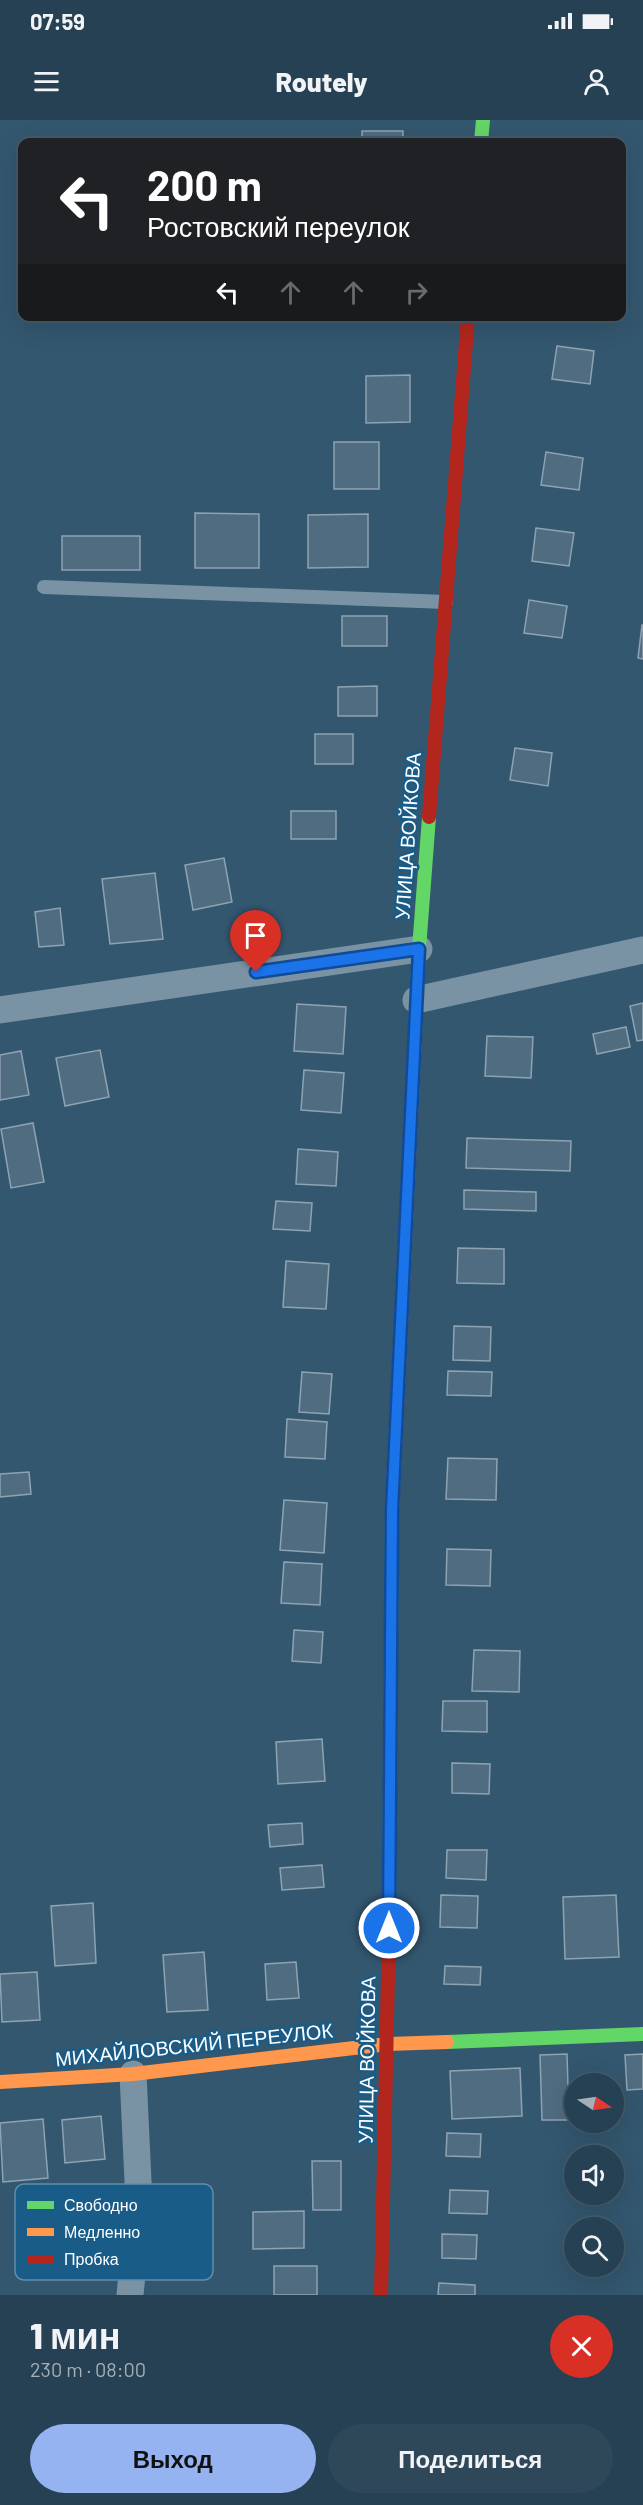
<!DOCTYPE html>
<html lang="ru">
<head>
<meta charset="utf-8">
<style>
	:root { --surface:#264153; --page:#2e485a; --text:#f1f3f6; --muted:#a4afb8; --line:#425a6a; --accent:#95b2f1 }
	body { margin:0; font-family:Barlow,sans-serif; background:var(--page); color:var(--text); height:100vh; display:flex; flex-direction:column; font-size:22px; white-space:nowrap }
	* { box-sizing:border-box; margin:0 }
	p { font-size:20px; color:var(--muted) }
	.icon { flex:none; width:33px; height:33px; fill:none; stroke:currentColor; stroke-width:2; stroke-linecap:round; stroke-linejoin:round }
	.map { position:relative; height:2175px; overflow:hidden }
	.sheet { display:flex; flex-direction:column; background:var(--surface); flex:1 }
	.sheet>* { flex:none }
	.banner { position:absolute; left:18px; top:18px; width:608px; height:183px; border-radius:12px; box-shadow:0 6px 24px #0002,0 0 0 2px var(--line); background:#202124; color:#fff; overflow:hidden }
	.needle { width:39px; rotate:103deg }
	.tools { position:absolute; left:564px; top:1953px; display:grid; gap:12px }
	.tools a { display:grid; place-items:center; width:60px; height:60px; border-radius:50%; background:var(--surface); box-shadow:0 6px 24px #0002,0 0 0 2px var(--line); font-size:30px }
	.pin { position:absolute; display:grid; place-items:center; width:51px; height:51px; color:#fff; margin:-62px -26px; border-radius:50% 50% 50% 0; rotate:-45deg; box-shadow:0 0 6px #0007 }
	.pin .icon { rotate:45deg }
	.me { position:absolute; width:66px; margin:-33px; rotate:0deg; stroke-linejoin:round; filter:drop-shadow(0 0 4px #0008) }
	.turn { display:flex; align-items:center; gap:21px; height:126px; padding:0 30px; font-size:27px }
	.turn .icon { width:78px; height:78px; stroke-width:2.5 }
	.turn b { display:block; font-size:42px; line-height:51px }
	.lanes { display:flex; align-items:center; height:57px; padding:0 30px; background:#0003; justify-content:center; gap:30px; direction:ltr }
	.lanes .off { opacity:.35 }
	.round { display:grid; place-items:center; flex:none; width:63px; height:63px; border-radius:32px; background:var(--page) }
	.headline { display:flex; align-items:center; justify-content:space-between; height:102px; padding:0 30px }
	h1 { font-size:36px; font-weight:800; line-height:45px }
	.action { display:flex; gap:12px; margin-top:auto; padding:12px 30px }
	.action a { flex:1; height:69px; border-radius:36px; background:var(--accent); color:#111; font-size:24px; font-weight:800; line-height:69px; text-align:center }
	.action a+a { background:var(--page); color:var(--text) }
	.status { display:flex; justify-content:space-between; align-items:center; height:42px; padding:0 30px; background:var(--surface); direction:ltr }
	.status svg { height:16px; fill:currentColor }
	header { display:flex; justify-content:space-between; align-items:center; height:78px; padding:0 30px; background:var(--surface); font-size:27px; font-weight:800 }
	.map>svg:first-child { display:block }
	.building { fill:#506c80; stroke:#8ea3b2; stroke-width:1.5 }
	.lines { fill:none; stroke-linecap:round; stroke-linejoin:round }
	.lane { stroke:#7a93a4; stroke-width:14 }
	.street { stroke:#7a93a4; stroke-width:27 }
	.fast { stroke:#63d668; stroke-width:14 }
	.slow { stroke:#ff974d; stroke-width:14 }
	.jam { stroke:#b3261e; stroke-width:14 }
	.route-casing { stroke:#114b97; stroke-width:15 }
	.route { stroke:#1a73e8; stroke-width:10 }
	.labels { text-anchor:middle; stroke-width:5; stroke-linejoin:round; paint-order:stroke }
	.street-label { font-size:20px; fill:#fff; stroke:#1a5c88 }
	.key { fill:#1a5c88; stroke:#5f8dac; stroke-width:1.5 }
	.key-label { font-size:16px; fill:#fff }
</style>
</head>
<body>
<div class="status"><b>07:59</b><svg viewBox="0 0 49 12"><path d="M0 12V9h3v3zM5 12V6h3v6zM10 12V3h3v9zM15 12V0h3v12zM26 1h20v11H26zM47 4h2v5h-2z"/></svg></div>
<header><svg class="icon" aria-label="menu" viewBox="0 0 24 24"><path d="M4 6h16M4 12h16M4 18h16"/></svg>Routely<svg class="icon" aria-label="person" viewBox="0 0 24 24"><circle cx="12" cy="8" r="4"/><path d="M4 21q1-7 8-7t8 7"/></svg></header>
<div class="map">
<svg width="643" height="2175" viewBox="0 0 643 2175">
	<rect width="100%" height="100%" fill="#33576f"/>
	<path class="building" d="M362,11H403V22H362Z
		M557,226L594,231L590,264L552,259Z
		M410,255V302L366,303V256Z
		M334,322H379V369H334Z
		M546,332L583,338L579,370L541,365Z
		M195,393L259,394V448H195Z
		M368,394V447L308,448V395Z
		M536,408L574,413L569,446L532,441Z
		M62,416H140V450H62Z
		M529,480L567,486L562,518L524,513Z
		M342,496H387V526H342Z
		M642,505H643V539L638,538Z
		M377,566V596H338V567Z
		M315,614H353V644H315Z
		M515,628L552,633L548,666L510,660Z
		M291,691H336V719H291Z
		M224,738L232,782L193,790L185,745Z
		M155,753L163,819L110,824L102,759Z
		M60,788L64,825L39,827L35,792Z
		M643,883V920L637,921L630,886Z
		M297,884L346,887L343,934L294,931Z
		M626,907L630,927L597,934L593,914Z
		M487,916L533,917L531,958L485,956Z
		M100,930L109,977L65,986L56,938Z
		M21,931L29,975L0,980V935Z
		M304,950L344,953L341,993L301,990Z
		M33,1003L44,1062L11,1068L1,1009Z
		M467,1018L571,1021L570,1051L466,1048Z
		M298,1029L338,1032L336,1066L296,1064Z
		M464,1070L536,1072V1091L464,1089Z
		M276,1081L312,1083L310,1111L273,1109Z
		M458,1128L504,1129V1164L457,1163Z
		M286,1141L329,1144L326,1189L283,1187Z
		M454,1206L491,1207L490,1241L453,1240Z
		M448,1251L492,1252L491,1276L447,1275Z
		M302,1252L332,1254L329,1294L299,1292Z
		M287,1299L327,1302L325,1339L285,1337Z
		M448,1338L497,1339L496,1380L446,1379Z
		M29,1352L31,1374L0,1377V1354Z
		M284,1380L327,1383L324,1433L280,1430Z
		M447,1429L491,1430L490,1466L446,1465Z
		M284,1442L322,1444L320,1485L281,1483Z
		M294,1510L323,1512L321,1543L292,1541Z
		M474,1530L520,1531L519,1572L472,1571Z
		M443,1581H487V1612L442,1611Z
		M322,1619L325,1661L278,1664L276,1622Z
		M452,1643L490,1644L489,1674L452,1673Z
		M302,1703L303,1724L270,1727L268,1705Z
		M447,1730H487L486,1760L446,1758Z
		M322,1745L324,1767L282,1770L280,1748Z
		M441,1775L478,1776L477,1808L440,1807Z
		M616,1775L619,1837L565,1839L563,1777Z
		M93,1783L96,1843L55,1846L51,1786Z
		M204,1832L208,1890L167,1892L163,1835Z
		M296,1842L299,1878L267,1880L265,1844Z
		M445,1846L481,1847L480,1865L444,1864Z
		M37,1852L40,1900L2,1902L0,1854Z
		M567,1934L569,2000H542L540,1935Z
		M643,1934V1969L627,1970L625,1935Z
		M520,1948L522,1996L452,1999L450,1951Z
		M101,1996L105,2039L65,2043L62,2000Z
		M43,1999L48,2058L3,2062L0,2003Z
		M447,2013L481,2014L480,2037L446,2036Z
		M312,2041H341V2090H313Z
		M450,2070L488,2071L487,2094L449,2093Z
		M304,2091V2128L253,2129V2092Z
		M442,2114L477,2115L476,2139L442,2138Z
		M274,2146H317V2175H274Z
		M439,2163L475,2165V2175H438Z"/>
	<g class="lines">
		<path class="lane" d="M44,467L446,482"/>
		<path class="street" d="M416,880L643,830
			M0,890L419,829
			M130,2175L139,2083L133,1954"/>
		<path class="fast" d="M481,22L483,0
			M413,958L419,829L429,697
			M389,1809L392,1390L395,1328
			M447,1922L643,1914"/>
		<path class="slow" d="M395,1328L413,958
			M0,1962L133,1954L388,1924L447,1922"/>
		<path class="jam" d="M429,697L468,196
			M381,2175L389,1809"/>
	</g>
	<g class="lines">
		<defs>
			<path id="route" d="M256,852L419,829L392,1390L389,1808"/>
		</defs>
		<use href="#route" class="route-casing"/>
		<use href="#route" class="route"/>
	</g>
	<g class="labels">
		<g class="street-label">
			<text transform="translate(408 716) rotate(-86)" y="7">УЛИЦА ВОЙКОВА</text>
			<text transform="translate(194 1925) rotate(-6)" y="7">МИХАЙЛОВСКИЙ ПЕРЕУЛОК</text>
			<text transform="translate(367 1940) rotate(-89)" y="7">УЛИЦА ВОЙКОВА</text>
		</g>
	</g>
	<rect x="15" y="2064" width="198" height="96" rx="9" class="key"/>
	<rect x="27" y="2081" width="27" height="8" fill="#63d668"/>
	<rect x="27" y="2108" width="27" height="8" fill="#ff974d"/>
	<rect x="27" y="2135" width="27" height="8" fill="#b3261e"/>
	<g class="key-label">
		<text x="64" y="2091">Свободно</text>
		<text x="64" y="2118">Медленно</text>
		<text x="64" y="2145">Пробка</text>
	</g>
</svg>
<div class="tools">
<a><svg class="needle" viewBox="-14 -14 28 28"><path d="M0-13l5 13h-10z" fill="#e53935"/><path d="M0 13l5-13h-10z" fill="#a4afb8"/></svg></a>
<a><svg class="icon" aria-label="sound" viewBox="0 0 24 24"><path d="M4 9h4l5-4v14l-5-4H4zM17 9q2 3 0 6"/></svg></a>
<a><svg class="icon" aria-label="search" viewBox="0 0 24 24"><circle cx="10" cy="10" r="6"/><path d="M15 15l6 6"/></svg></a>
</div>
<div class="pin" style="left:256px;top:852px;background:#d93025"><svg class="icon" aria-label="arrive" viewBox="0 0 24 24"><path d="M6 21V4h12l-3 4 3 4H6"/></svg></div>
<svg class="me" style="left:389px;top:1808px" viewBox="-20 -20 40 40"><circle r="17" fill="#1a73e8" stroke="#fff" stroke-width="3"/><path d="M0-11L8 9 0 5-8 9z" fill="#fff"/></svg>
<div class="banner">
<div class="turn"><svg class="icon" aria-label="left" viewBox="0 0 24 24"><path d="M17 20v-9H6M10 6l-5 5 5 5"/></svg><div><b>200 m</b>Ростовский переулок</div></div>
<div class="lanes"><svg class="icon" aria-label="left" viewBox="0 0 24 24"><path d="M17 20v-9H6M10 6l-5 5 5 5"/></svg><svg class="icon off" aria-label="ahead" viewBox="0 0 24 24"><path d="M12 20V5M6 11l6-6 6 6"/></svg><svg class="icon off" aria-label="ahead" viewBox="0 0 24 24"><path d="M12 20V5M6 11l6-6 6 6"/></svg><svg class="icon off" aria-label="right" viewBox="0 0 24 24"><path d="M7 20v-9h11M14 6l5 5-5 5"/></svg></div>
</div>
</div>
<section class="sheet">
<div class="headline"><div><h1>1 мин</h1><p>230 m · 08:00</p></div><a class="round" style="background:#d93025;color:#fff"><svg class="icon" aria-label="close" viewBox="0 0 24 24"><path d="M6 6l12 12M18 6L6 18"/></svg></a></div>
<div class="action"><a>Выход</a><a>Поделиться</a></div>
</section>
</body>
</html>
